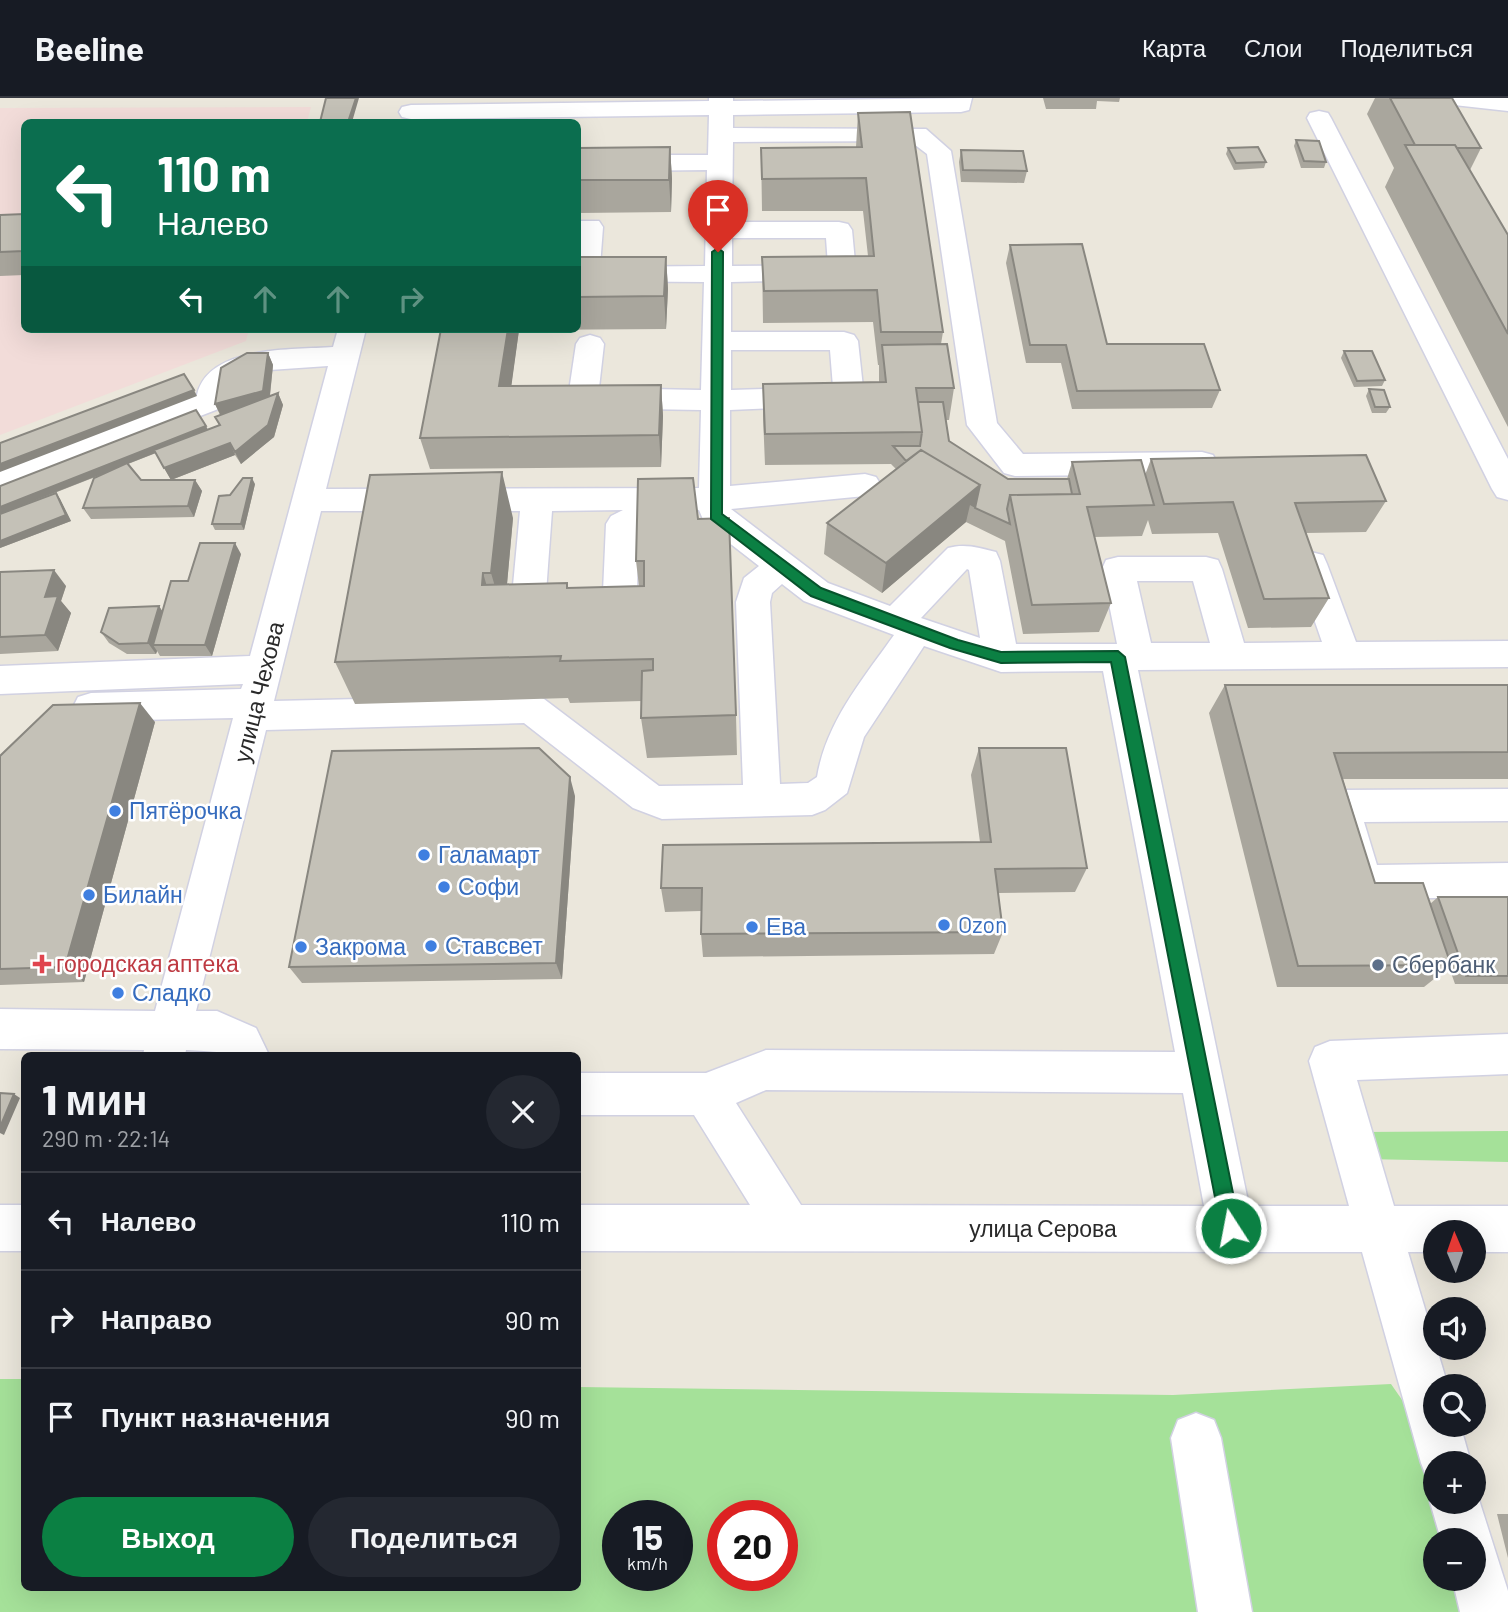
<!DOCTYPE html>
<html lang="ru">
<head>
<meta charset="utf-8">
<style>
	:root { --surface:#171b24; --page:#242831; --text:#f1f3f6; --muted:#9ea1a6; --line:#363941; --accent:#0b8043 }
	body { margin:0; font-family:Barlow,sans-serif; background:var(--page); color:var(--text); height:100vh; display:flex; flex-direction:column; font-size:26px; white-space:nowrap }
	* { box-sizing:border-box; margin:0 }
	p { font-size:23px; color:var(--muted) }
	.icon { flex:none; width:38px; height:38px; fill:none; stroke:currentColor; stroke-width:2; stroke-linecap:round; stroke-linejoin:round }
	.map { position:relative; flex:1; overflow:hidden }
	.side { position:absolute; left:21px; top:954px; width:560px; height:539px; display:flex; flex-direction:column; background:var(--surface); border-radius:10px; box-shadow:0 7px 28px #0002 }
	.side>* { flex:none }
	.banner { position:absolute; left:21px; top:21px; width:560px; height:214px; border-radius:10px; box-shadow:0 7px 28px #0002; background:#0b6e4f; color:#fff; overflow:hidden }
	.needle { width:46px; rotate:358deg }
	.fabs { position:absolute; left:1423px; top:1122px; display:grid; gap:14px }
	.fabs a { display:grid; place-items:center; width:63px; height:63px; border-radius:50%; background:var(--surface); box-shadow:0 7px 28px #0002; font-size:35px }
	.speed { position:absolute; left:602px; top:1402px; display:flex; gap:14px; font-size:35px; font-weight:700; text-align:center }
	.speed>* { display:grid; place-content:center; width:91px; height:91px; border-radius:50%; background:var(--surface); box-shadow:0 7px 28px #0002; line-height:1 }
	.speed small { font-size:18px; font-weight:400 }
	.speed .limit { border:10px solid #d22; background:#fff; color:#111 }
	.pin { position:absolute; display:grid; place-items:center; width:60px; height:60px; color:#fff; margin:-72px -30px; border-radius:50% 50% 50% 0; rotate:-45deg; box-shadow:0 0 7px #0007 }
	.pin .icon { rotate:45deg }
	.me { position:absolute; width:77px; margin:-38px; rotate:349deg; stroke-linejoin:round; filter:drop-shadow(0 0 5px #0008) }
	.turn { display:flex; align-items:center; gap:24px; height:147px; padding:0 21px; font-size:32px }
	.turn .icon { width:91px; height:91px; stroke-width:2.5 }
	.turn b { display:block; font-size:49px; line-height:60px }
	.lanes { display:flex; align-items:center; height:66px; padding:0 21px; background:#0003; justify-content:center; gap:35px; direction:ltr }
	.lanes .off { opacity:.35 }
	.round { display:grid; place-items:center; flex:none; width:74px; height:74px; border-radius:37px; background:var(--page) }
	.head { display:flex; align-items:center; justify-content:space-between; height:119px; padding:0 21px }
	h1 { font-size:42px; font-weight:800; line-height:52px }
	.button { display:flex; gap:14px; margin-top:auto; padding:14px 21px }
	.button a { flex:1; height:80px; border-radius:42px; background:var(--accent); color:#fff; font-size:28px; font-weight:800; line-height:80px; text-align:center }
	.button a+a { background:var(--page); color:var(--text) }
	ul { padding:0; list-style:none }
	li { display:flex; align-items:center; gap:21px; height:98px; padding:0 21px; border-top:2px solid var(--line) }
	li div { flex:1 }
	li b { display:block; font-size:26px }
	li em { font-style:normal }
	header { display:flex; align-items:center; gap:42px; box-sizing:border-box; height:98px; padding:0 35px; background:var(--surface); border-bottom:2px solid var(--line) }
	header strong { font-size:33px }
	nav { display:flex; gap:38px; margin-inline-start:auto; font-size:24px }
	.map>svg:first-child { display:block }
	.medical { fill:#f2dcd9 }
	.green { fill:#a5e199; fill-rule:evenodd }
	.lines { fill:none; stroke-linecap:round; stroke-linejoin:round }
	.minor-casing { stroke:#d1d1e2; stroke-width:3 }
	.minor { fill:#fff; fill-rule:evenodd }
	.wall { fill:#a9a69d }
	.shaded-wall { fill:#898780 }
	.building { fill:#c4c1b7; stroke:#898780; stroke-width:2 }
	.route { fill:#0b8043; stroke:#07532c; stroke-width:2 }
	.shop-dot { fill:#3f7fe0; stroke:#fff; stroke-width:2.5 }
	.health-dot { fill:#e0444e; stroke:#fff; stroke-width:2.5 }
	.service-dot { fill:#5c6f8a; stroke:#fff; stroke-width:2.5 }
	.labels { text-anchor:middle; stroke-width:5; stroke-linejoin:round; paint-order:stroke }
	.street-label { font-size:23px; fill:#2a2a2a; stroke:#fff }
	.shop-label { font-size:23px; fill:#366cbe; stroke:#fff; text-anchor:start }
	.health-label { font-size:23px; fill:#be3a42; stroke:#fff; text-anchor:start }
	.service-label { font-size:23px; fill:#4e5e75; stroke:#fff; text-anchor:start }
</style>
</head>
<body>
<header>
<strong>Beeline</strong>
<nav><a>Карта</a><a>Слои</a><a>Поделиться</a></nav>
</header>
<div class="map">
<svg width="1508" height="1514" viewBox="0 0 1508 1514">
	<rect width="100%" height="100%" fill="#ebe7dc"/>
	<path class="medical" d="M311,9L307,24H24V231H249L246,243L0,337V10Z"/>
	<path class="green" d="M1508,1033V1064L1365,1061L1362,1034Z
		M0,1281H24V1489H578V1289L1173,1297L1391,1286L1407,1309L1443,1442H1435V1480L1454,1481L1463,1514H1252L1221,1339L1209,1514H0ZM618,1418H677V1477H618ZM723,1418H782V1477H723Z"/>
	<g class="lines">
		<defs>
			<path id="minor" d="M709,0H733V3L972,0L969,12L961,14L733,17V30L926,31L951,53L997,325L1023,356L1202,354L1213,357L1217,365L1213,373L1202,376L1015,378L1004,375L967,327L927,56L910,43L733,44L732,124H839L848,126L852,132L856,175L852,181L731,184V234H844L854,237L858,243L864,299L859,306L730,312V388L865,376L876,379L881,387L876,395L865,398L731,411L828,485L890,508L948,450C965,445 980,450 996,454L1000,463L1016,546H1117L1102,471L1106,462L1118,459H1206L1218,462L1222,471L1244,545L1322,544L1295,466L1299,457L1311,454L1323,457L1327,466L1356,544L1508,543V569L1138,572L1249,1108H1349L1309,963L1315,949L1330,943L1508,936V976L1357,982L1394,1108H1508V1154H1474V1134H1435V1154H1408L1448,1288H1435V1326H1460L1471,1365H1435V1386L1428,1383L1421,1365L1362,1154L578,1153V1107H750L694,1017H578V975H706L766,952L1175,954L1103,573L1001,574L924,548L864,639L847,695L825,712L812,717L662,721L633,710L524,625L266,632L196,913H217L256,930L269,957C240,957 215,953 186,952L185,957H143L144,952L0,951V911L155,913L233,620L91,623L78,619L73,609L78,599L91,595L241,591L243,586L0,596V568L250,558L328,268L255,273L228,292L221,310L0,395V372L197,297C208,247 294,252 333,249L338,231H366L326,391L699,390L701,312L583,310L573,307L568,300L576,246L580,240L590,237L600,240L604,246L599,290L701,292L704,184L578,183V128L581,123H599L603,129L600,169L705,168L707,72L619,73L610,70L606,65L610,60L619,57H708L709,17L411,21L402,19L399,14L402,9L411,7L709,3ZM732,140H826L828,167L732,168ZM731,252H830L833,289L731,292ZM623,412L611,418L606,426L603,494L600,497L549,499L546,495L552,413ZM684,412H699L705,426L759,468L744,480L736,504L743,687L659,688L544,601L531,597L274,603L321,413H520L512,498L528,521L540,525L609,523L621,519L637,498L638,432L683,427L688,419ZM967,471L969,472L980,540L921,520ZM1137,483H1193L1210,545H1151ZM782,486L804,503L894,537C863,581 826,624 817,679L808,685L780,686L770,504L772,495ZM766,992L1183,995L1204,1108L801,1107L736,1005Z
				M1442,0H1508V13L1454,7L1446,5Z
				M1319,13L1328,15L1331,20L1508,361V402L1497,399L1492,391L1307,20L1310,15Z
				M1508,691V723L1364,724L1377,767L1508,765V799L1363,801L1349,796L1322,708L1328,697L1341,692Z
				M0,1107H24V1153H0Z
				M1196,1315L1214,1322L1221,1340L1252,1514H1198L1171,1340L1178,1322Z
				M1474,1386L1508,1493V1514H1460L1452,1480H1474V1442H1441L1430,1404L1435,1393V1404H1474Z"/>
		</defs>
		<use href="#minor" class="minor-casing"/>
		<use href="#minor" class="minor"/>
	</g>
	<path class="wall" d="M1043,0H1120L1119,4L1097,3L1096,11H1046Z
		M1375,0H1452L1481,50L1470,72L1508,137V329L1385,89L1394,70L1367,16Z
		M858,15L943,234L941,246L954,290L949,322H946L949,343L1008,381H1067L1072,364L1145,377L1151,361L1386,403L1366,434L1306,435L1329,500L1311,529L1248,530L1218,435L1152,436L1148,422L1142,438L1094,439L1111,505L1099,534L1023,536L1005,443L966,424L882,495L824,456L827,425L896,371L891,366L765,367L763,318V286L879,284V267H878L873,224L763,225L762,159L868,158L863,113H762L761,50L856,49Z
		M1296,42L1326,64L1324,70H1301L1294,48Z
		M670,49L672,81L671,114L578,115V50Z
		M1228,50L1266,64L1264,70L1234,72L1226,56Z
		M961,52L1027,73L1024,85L961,84L959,64Z
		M24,116V177L0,178V117Z
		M1010,147L1107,246L1220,292L1212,310L1072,311L1061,265H1026L1006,165Z
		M578,159H666L668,191L666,231L519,232L511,288L661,287L663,318L661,369L430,371L420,340L441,231H578Z
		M1344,253L1385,282L1382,288L1354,289L1341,260Z
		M247,255H268L273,267L270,298L278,295L283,307L274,339L241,366L235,357L171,382L156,355L128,366L141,382H195L202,393L194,419L91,421L83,410L94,380L108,374L29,405L56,395L60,401L71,423L0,450V388L196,312L208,332L219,327L215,319L220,317L215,306L221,270Z
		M1369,291L1390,309L1386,315H1372L1366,298Z
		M255,386L244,432H215L212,426L230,397Z
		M513,420L507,486L568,490L639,488L636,463L698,421L736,617L737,657L647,660L641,620L642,603L570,605L568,600L355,606L335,564Z
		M241,456L212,558H160L157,553L156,556H127L109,545L101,534L159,508L162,513L188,483Z
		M0,474L66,488L61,503L71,515L58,553L0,556Z
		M1225,587H1508V681H1343L1375,785L1430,806L1438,799H1508V886H1455L1449,869L1424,889H1277L1209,615Z
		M155,624L84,884L0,887V658Z
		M979,650L1087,770L1075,794L998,795L1003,834L994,856L703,859L701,836V813L665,814L661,790L980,744L971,677Z
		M575,698L562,881L302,885L289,869Z
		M1497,1416H1508V1460Z"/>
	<path class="shaded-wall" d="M356,0H359L352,24H348Z
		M670,49L672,81L671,114L669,82Z
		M666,159L668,191L666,231L664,198Z
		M508,231H519V232L507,320L499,288Z
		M268,255L273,267L269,305L221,318L215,306Z
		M661,287L663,318L661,369L659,337Z
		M194,292L197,298L0,374V366Z
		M278,295L283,307L274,339L241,366L235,354Z
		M206,328L209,334L0,416V409Z
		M230,345L235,357L171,382L164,370Z
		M502,374L513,420L504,519L491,475Z
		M252,380L255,386L244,432L241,426Z
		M195,382L202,393L194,419L188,408Z
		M980,387L975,410L970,407L966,424L882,495L886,465Z
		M56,395L60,401L71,423L0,450V443Z
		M235,445L241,456L212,558L205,547Z
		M54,472L66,488L61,503L71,515L58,553L45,537V499Z
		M483,475L496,519L482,487Z
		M159,508L166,519L153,547L157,553L156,556L148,545Z
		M140,605L155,624L84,884L65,869Z
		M570,679L575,698L562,881L556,865Z
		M14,996L20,1000L4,1037L0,1035V1029Z"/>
	<path class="building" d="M326,0H356L348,24H320Z
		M1390,0H1452L1481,50H1457L1455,47H1415Z
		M910,14L943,234H881L877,192L764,193L762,159L874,158L866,80L762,81L761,50L862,49L858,15Z
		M1296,42L1319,43L1326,64L1304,63Z
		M1405,47H1455L1508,137V236Z
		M670,49L669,82H578V50Z
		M1258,49L1266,64L1236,65L1228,50Z
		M961,52L1023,53L1027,73L963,72Z
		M24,116V153L0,154V117Z
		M1082,146L1107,246H1204L1220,292L1077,293L1066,247H1030L1010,147Z
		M578,159H666L664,198L578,199Z
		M441,231H508L499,288L661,287L659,337L420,340Z
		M947,246L954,290H916L922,334L765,336L763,286L886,284L882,247Z
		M1344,253H1372L1385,282L1357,283Z
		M247,255H268L263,293L215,306L221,270Z
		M184,276L194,292L0,366V345Z
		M1369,291L1384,292L1390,309H1375Z
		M278,295L268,327L235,354L230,345L164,370L154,352L220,327L215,319Z
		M918,304H943L949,343L1008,381H1069L1072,396L1010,397L1007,411L1010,426L975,410L980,387L921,352L906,363L893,348H920L922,334Z
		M196,312L206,328L0,409V388Z
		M921,352L980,387L886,465L827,425Z
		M1366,357L1386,403L1295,405L1329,500L1264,501L1233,404L1164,406L1151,361Z
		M1141,362L1154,407L1087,409L1111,505L1032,507L1010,397L1080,396L1072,364Z
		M127,365L141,382H195L188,408L83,410L94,380Z
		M502,374L491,475H483L482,487L567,485V490L644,488V463H636L638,381L693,380L698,421L729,420L736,617L641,620L642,573L653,572V561L560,563L561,558L335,564L370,377Z
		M243,380H252L241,426H212L219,398L230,397Z
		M56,395L66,417L0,443V416Z
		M200,445H235L205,547H153L171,483H188Z
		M54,472L45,499L58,498L45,537L0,539V474Z
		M159,508L148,545L119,546L101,534L109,510Z
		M1225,587H1508V654L1334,655L1375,785H1423L1451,867L1298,868Z
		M140,605L65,869L0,871V658L53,607Z
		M539,650L570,679L556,865L289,869L332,653Z
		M979,650H1066L1087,770L995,771L1003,834L701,836L702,790H661L663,747L991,744Z
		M1438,799H1508V878H1466Z
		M0,995L14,996L0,1029Z"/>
	<path class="route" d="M718,150L723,154L722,416L821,490L958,542L1001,554L1118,553L1125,559L1240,1130L1237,1137L1231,1140L1224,1137L1221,1130L1111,564L1001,565L950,550L811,498L711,421L712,154Z"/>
	<g class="shop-dot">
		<circle cx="115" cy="713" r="7"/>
		<circle cx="424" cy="757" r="7"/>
		<circle cx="444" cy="789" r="7"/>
		<circle cx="89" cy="797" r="7"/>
		<circle cx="944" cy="827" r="7"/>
		<circle cx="752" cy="829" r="7"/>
		<circle cx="431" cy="848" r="7"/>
		<circle cx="301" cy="849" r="7"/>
		<circle cx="118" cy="895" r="7"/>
	</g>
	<path class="health-dot" d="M38.5 855.5h7v7h7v7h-7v7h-7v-7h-7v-7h7z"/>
	<circle class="service-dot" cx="1378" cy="867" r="7"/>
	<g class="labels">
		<g class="street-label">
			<text transform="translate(259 594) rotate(-76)" y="8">улица Чехова</text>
			<text x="1043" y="1139">улица Серова</text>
		</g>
		<g class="shop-label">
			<text x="129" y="721">Пятёрочка</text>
			<text x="438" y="765">Галамарт</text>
			<text x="458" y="797">Софи</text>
			<text x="103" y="805">Билайн</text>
			<text x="958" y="835">Ozon</text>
			<text x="766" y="837">Ева</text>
			<text x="445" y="856">Ставсвет</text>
			<text x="315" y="857">Закрома</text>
			<text x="132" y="903">Сладко</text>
		</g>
		<g class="health-label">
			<text x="56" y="874">городская аптека</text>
		</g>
		<g class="service-label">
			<text x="1392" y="875">Сбербанк</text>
		</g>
	</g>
</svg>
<div class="fabs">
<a><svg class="needle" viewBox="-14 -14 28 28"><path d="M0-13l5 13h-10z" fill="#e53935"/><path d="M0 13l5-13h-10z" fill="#9ea1a6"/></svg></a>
<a><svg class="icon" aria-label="sound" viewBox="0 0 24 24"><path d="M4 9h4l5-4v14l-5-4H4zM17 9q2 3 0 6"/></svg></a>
<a><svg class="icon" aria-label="search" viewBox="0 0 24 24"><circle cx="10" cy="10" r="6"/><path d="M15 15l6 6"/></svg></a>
<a>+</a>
<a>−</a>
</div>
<div class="speed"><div>15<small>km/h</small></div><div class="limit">20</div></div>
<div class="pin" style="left:718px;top:154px;background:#d93025"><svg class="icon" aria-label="arrive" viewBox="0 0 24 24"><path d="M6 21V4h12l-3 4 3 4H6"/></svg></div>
<svg class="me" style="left:1231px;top:1130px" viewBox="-20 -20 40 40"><circle r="17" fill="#0b8043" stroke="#fff" stroke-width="3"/><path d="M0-11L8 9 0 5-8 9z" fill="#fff"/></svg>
<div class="banner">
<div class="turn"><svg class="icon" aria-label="left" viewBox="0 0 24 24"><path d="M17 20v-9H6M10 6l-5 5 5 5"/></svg><div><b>110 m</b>Налево</div></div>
<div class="lanes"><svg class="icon" aria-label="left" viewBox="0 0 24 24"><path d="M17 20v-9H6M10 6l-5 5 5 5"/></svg><svg class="icon off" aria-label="ahead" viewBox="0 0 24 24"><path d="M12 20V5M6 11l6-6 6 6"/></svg><svg class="icon off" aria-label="ahead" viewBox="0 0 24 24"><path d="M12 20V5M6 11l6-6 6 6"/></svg><svg class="icon off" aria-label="right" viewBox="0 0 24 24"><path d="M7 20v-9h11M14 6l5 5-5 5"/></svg></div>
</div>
<section class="side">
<div class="head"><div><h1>1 мин</h1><p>290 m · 22:14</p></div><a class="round"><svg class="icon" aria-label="close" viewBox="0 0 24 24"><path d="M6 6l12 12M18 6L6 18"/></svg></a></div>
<ul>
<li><svg class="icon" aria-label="left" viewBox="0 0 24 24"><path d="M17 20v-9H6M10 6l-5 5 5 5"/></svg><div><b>Налево</b></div><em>110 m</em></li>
<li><svg class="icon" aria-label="right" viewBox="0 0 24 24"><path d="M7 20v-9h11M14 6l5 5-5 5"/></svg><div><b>Направо</b></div><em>90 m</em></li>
<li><svg class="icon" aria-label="arrive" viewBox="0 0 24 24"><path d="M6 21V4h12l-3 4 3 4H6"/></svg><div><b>Пункт назначения</b></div><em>90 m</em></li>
</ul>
<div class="button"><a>Выход</a><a>Поделиться</a></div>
</section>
</div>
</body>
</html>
